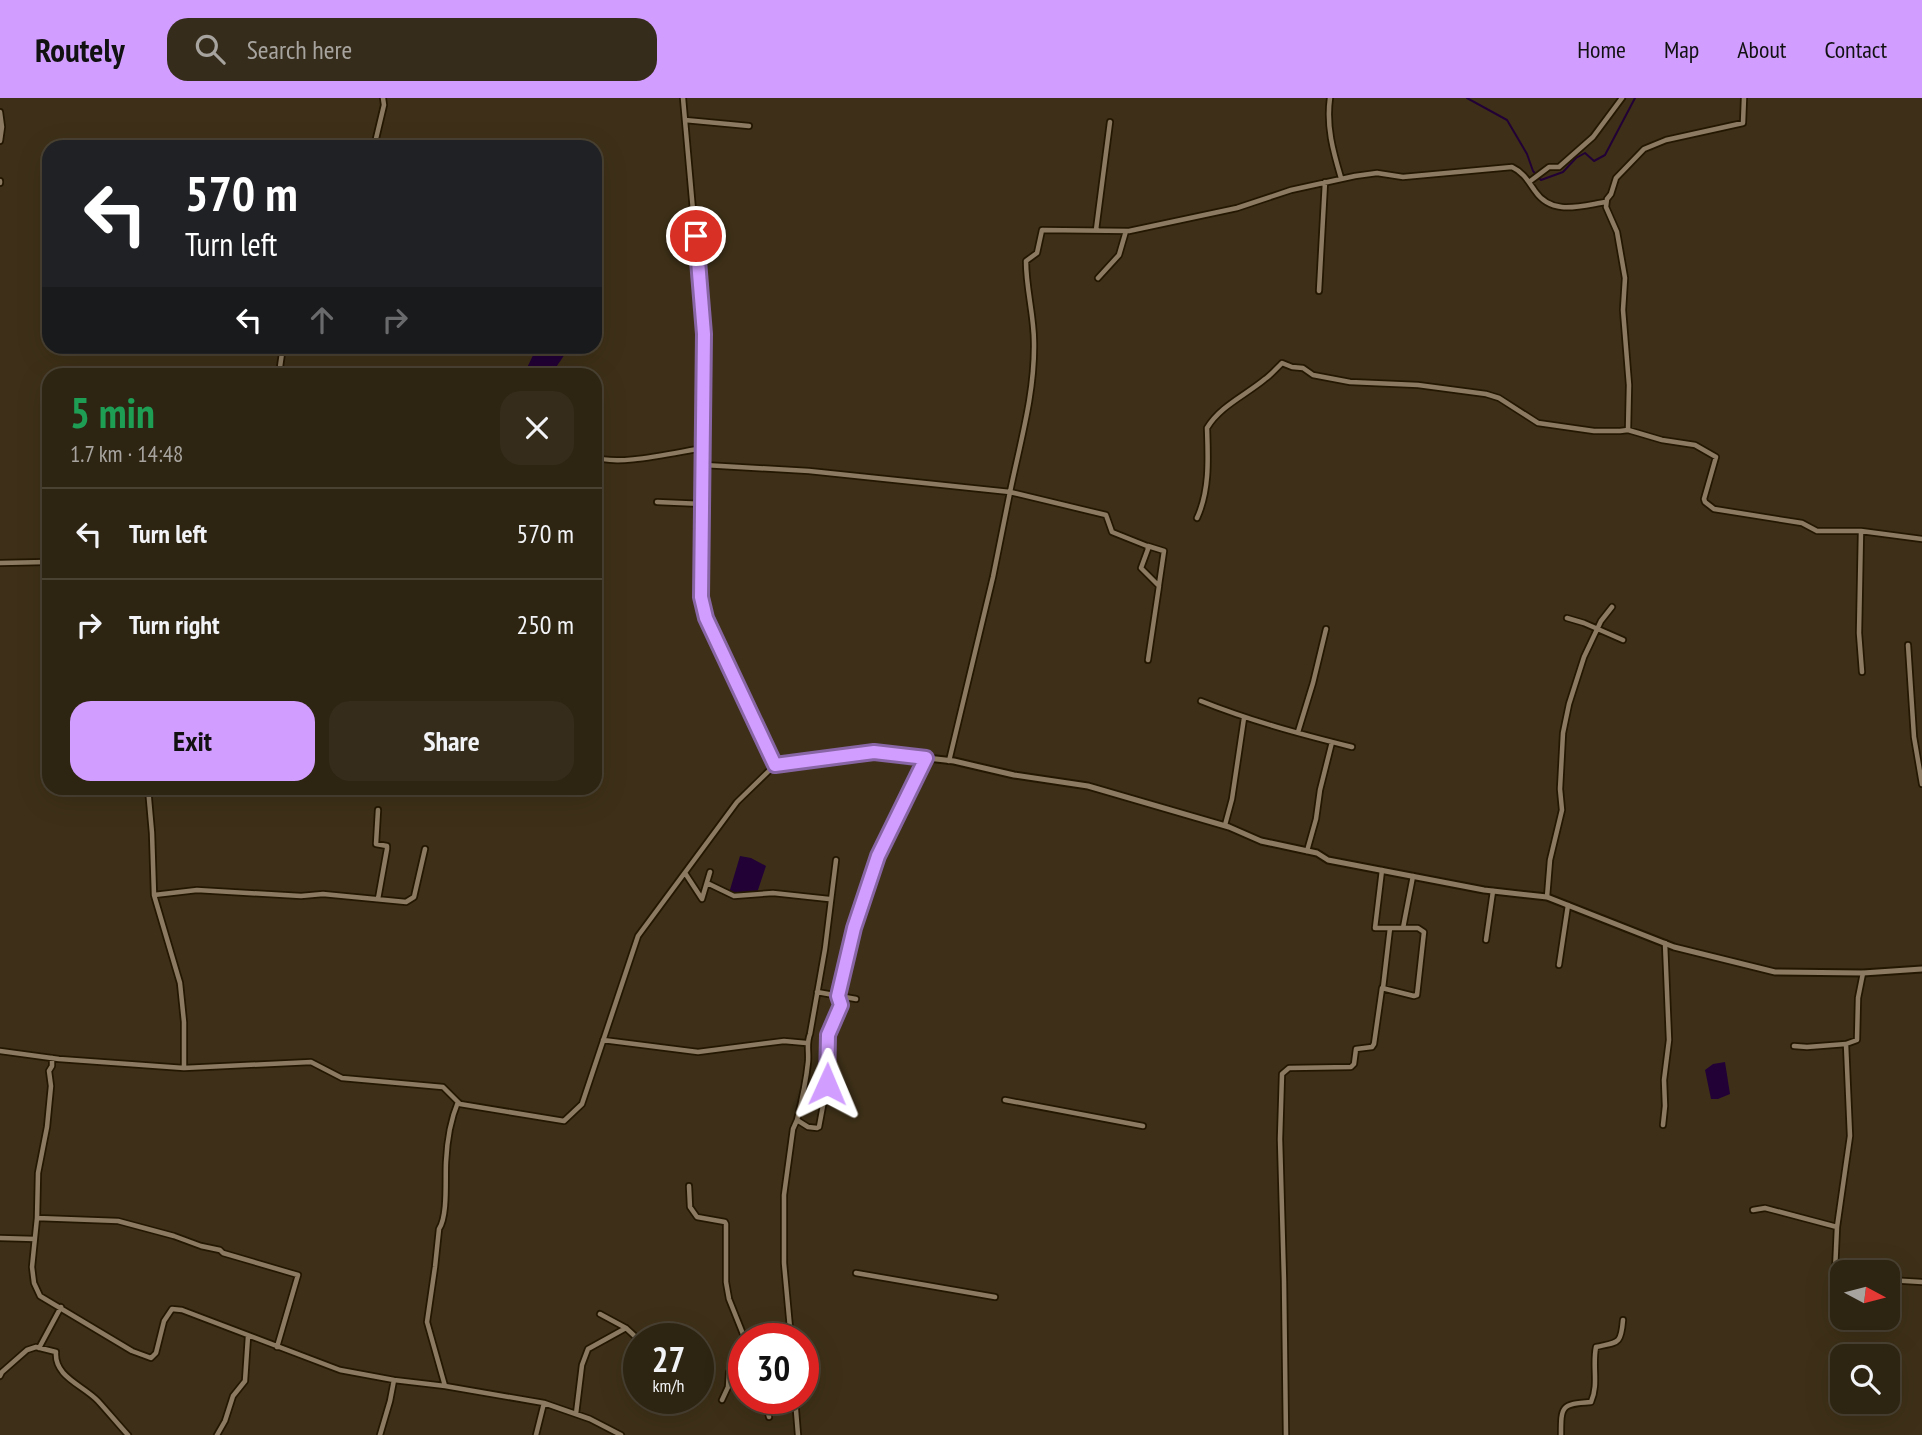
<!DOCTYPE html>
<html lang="en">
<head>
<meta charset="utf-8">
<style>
	:root { --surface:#2e2412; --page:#362c1b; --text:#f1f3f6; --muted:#a7a49f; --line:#494132; --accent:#d19dfe }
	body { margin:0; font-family:"PT Sans Narrow",sans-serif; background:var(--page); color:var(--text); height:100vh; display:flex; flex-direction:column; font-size:26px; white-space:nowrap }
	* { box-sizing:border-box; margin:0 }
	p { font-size:23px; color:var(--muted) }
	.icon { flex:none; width:38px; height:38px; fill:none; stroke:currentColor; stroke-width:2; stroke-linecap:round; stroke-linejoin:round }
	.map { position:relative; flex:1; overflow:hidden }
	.panel { position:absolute; left:42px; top:270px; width:560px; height:427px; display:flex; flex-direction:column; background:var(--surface); border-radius:21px; box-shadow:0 7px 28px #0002,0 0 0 2px var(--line) }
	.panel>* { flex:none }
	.hud { position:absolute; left:42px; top:42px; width:560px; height:214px; border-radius:21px; box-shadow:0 7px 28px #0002,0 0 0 2px var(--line); background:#202124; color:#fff; overflow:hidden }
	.needle { width:46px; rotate:97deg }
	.tools { position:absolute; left:1830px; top:1162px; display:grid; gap:14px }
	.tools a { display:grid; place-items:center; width:70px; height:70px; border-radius:14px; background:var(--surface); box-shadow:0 7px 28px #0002,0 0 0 2px var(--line); font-size:35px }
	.speed { position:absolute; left:623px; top:1225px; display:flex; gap:14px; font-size:35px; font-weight:700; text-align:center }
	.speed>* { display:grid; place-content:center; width:91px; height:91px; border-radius:50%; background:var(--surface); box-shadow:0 7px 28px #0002,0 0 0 2px var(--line); line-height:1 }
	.speed small { font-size:18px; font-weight:400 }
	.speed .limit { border:10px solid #d22; background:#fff; color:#111 }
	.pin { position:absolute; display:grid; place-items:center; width:60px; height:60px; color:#fff; margin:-30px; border:4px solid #fff; border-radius:50%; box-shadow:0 2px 7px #0007 }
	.me { position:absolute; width:77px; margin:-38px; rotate:1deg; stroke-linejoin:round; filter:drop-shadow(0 0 5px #0008) }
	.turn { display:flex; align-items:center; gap:24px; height:147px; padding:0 28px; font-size:32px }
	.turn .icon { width:91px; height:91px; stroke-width:2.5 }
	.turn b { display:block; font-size:49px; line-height:60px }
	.lanes { display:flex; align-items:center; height:66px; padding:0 28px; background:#0003; justify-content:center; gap:35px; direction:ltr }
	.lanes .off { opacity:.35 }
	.round { display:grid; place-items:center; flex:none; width:74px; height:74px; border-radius:21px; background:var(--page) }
	.headline { display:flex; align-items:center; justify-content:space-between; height:119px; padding:0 28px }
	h1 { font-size:42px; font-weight:800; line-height:52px; color:#1e9e55 }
	.primary-button { display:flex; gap:14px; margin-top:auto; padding:14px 28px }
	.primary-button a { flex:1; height:80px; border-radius:21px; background:var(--accent); color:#111; font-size:28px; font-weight:800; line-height:80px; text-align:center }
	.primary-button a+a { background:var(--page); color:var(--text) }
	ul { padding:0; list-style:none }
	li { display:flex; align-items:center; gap:21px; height:91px; padding:0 28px; border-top:2px solid var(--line) }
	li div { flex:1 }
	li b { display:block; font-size:26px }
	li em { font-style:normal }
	header { display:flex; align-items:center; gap:42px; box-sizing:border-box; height:98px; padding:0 35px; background:var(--accent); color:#111 }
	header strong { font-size:33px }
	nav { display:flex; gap:38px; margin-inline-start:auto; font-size:24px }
	.search { width:490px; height:63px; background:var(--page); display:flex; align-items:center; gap:18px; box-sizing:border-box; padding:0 24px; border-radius:21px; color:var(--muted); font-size:26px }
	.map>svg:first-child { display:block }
	.water { fill:#220236 }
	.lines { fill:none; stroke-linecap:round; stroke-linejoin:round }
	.stream { stroke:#220236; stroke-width:2 }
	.minor-casing { stroke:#241702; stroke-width:8 }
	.tertiary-casing { stroke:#241702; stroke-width:9 }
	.minor { stroke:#8c7b62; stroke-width:4.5 }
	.tertiary { stroke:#8c7b62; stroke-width:5 }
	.route-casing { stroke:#8866a5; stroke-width:18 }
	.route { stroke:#d19dfe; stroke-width:12 }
</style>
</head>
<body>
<header>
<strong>Routely</strong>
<div class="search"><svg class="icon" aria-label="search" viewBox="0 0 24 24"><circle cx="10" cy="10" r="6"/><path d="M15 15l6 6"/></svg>Search here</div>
<nav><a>Home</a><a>Map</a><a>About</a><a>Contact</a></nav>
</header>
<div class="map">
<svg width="1922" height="1337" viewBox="0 0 1922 1337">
	<rect width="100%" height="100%" fill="#3e3018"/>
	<path class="water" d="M537,249H568C565,259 557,265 553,276H524Z
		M740,758L751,760L766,768L757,795H729Z
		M1725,964L1730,996L1718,1001H1711L1705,972L1713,966Z"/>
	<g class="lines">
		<path class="stream" d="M1467,0L1507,22L1527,56L1533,73L1541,82L1563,74L1576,60L1585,55L1594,63L1605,57L1635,0"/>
		<defs>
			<path id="minor" d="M1330,0C1326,28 1333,53 1341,80
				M1744,0L1743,25L1666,42L1644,51L1616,80L1611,96L1607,101L1606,109L1617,134L1625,180L1623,212L1629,287L1628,332L1662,342L1695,347L1716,359L1704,401L1705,404L1714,411L1802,425L1817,433H1861L1922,441
				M0,14L2,29L0,43
				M685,22L749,28
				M374,49L384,7L383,0
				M0,83V85
				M1529,84L1549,69H1559L1593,39L1622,0
				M1096,132L1110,24
				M1098,180L1119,157L1126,133
				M1319,193L1325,84
				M279,276L283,248
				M595,358C613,370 681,353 704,350
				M704,367L809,373L1010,394L993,479L949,663
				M657,404L703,406
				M1197,420C1210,392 1208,359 1207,330C1220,308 1246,297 1265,281C1271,277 1276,271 1282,265L1292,269L1303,270L1313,277L1350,284L1418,287L1486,296L1499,300L1538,325L1594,333H1620L1628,332
				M1861,433L1859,535L1862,574
				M1148,448L1164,453L1159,487
				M0,465L46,464
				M1567,520L1584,525L1623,542
				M1908,547L1914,639L1922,686
				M1148,562L1159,488L1141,470L1148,451L1147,448L1112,434L1106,417L1010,394C1020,345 1035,295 1034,244C1034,217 1026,191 1026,163L1037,155L1042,132L1129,133L1237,110L1291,92L1355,78L1377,75L1403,79L1512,69C1523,74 1528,83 1535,93C1552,118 1580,108 1606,104
				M1201,603C1251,623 1300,636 1352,649
				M1298,634L1313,585L1326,531
				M148,690L152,735L154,797L180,885L184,924V970
				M378,712L376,746L387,748V751L378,801
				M1225,727L1232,701L1244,620
				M1307,753L1316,721L1320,692L1332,644
				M685,775L702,801L710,774
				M707,785L734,798L773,795L829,801
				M154,797L197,792L301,798L323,796L406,804L414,799L425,751
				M1547,799L1550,762L1562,712L1560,691L1563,635L1569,606L1584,559L1601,523L1612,509
				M1403,830L1413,778
				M1486,842L1493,793
				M1559,867L1568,807
				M1383,890L1390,830
				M817,894L856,901
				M603,942L698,954L784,943L806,945
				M1794,948L1807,949L1846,946
				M0,953L59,961L184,970L311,964L342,980L443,989L460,1006L564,1023L582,1006L638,838L737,704L775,667L706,520L701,499L704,236L683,0
				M52,960V968L49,973L51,988L47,1029L38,1075L37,1120L32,1169L34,1185L40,1198L132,1253L151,1260L156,1255L164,1223L172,1211L182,1212L340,1272L394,1282L445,1288L544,1305L590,1321L621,1337
				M1005,1002L1143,1028
				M797,1022C802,1002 806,984 808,964C809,953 806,946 810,936L825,851L836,762
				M1663,1027L1665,1008L1664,982L1669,942L1665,845
				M689,1088L690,1109L697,1119L725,1124L726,1126V1184L729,1201L745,1241
				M1753,1112L1765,1110L1837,1129
				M37,1120L118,1123L174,1138L201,1148L220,1152L223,1155L298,1177L277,1249
				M0,1140L35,1141
				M856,1175L995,1199
				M1843,1180L1839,1179L1835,1173L1837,1129L1850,1038L1846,946L1857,942L1858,900L1863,875
				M1888,1182L1922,1184
				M600,1216L626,1230L639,1242
				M791,1241L784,1165V1097L793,1031L797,1022L808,1029L817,1030L819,1029L827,986L828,937L841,907L838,898L854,830L878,758L926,660
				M39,1250L61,1209
				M0,1278L2,1274L27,1252L36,1249L56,1254C54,1279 83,1287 98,1303C108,1314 118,1326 128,1337
				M445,1288L427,1224L435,1169L439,1131C448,1118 445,1081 446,1064C447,1043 450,1023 458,1004
				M765,1300L769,1319
				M795,1300L798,1337
				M722,1302L728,1289L729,1274L744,1270
				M576,1316L582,1267L588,1251L626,1230
				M217,1337L225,1323L233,1298L245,1283L248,1238
				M380,1337L390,1303L394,1282
				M536,1337L544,1305
				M1286,1337L1284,1183L1280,1041L1282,976L1289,970L1351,969L1354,966L1356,951L1372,949L1374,946L1382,890L1414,898L1417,897L1424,834L1418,830H1375L1382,772
				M1561,1337C1561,1308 1561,1306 1591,1304C1599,1286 1592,1269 1596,1249C1618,1244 1621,1247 1623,1222"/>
			<path id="tertiary" d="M775,667L874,654L954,663L1014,677L1088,688L1229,729L1261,743L1317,755L1328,762L1484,792L1547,799L1674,849L1775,874L1863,875L1922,871"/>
		</defs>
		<use href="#minor" class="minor-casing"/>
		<use href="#tertiary" class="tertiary-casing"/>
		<use href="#minor" class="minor"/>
		<use href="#tertiary" class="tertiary"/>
	</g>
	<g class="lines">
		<defs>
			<path id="route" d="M696,138L704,236L701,499L706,520L775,667L874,654L926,660L878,758L854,830L838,898L841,907L828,937L827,986"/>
		</defs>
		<use href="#route" class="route-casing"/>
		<use href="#route" class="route"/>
	</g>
</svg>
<div class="tools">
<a><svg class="needle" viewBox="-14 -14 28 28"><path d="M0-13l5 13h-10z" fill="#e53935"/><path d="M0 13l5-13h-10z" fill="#a7a49f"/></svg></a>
<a><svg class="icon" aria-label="search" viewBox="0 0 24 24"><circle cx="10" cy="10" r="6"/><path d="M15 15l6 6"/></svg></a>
</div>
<div class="speed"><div>27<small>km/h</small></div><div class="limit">30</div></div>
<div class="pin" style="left:696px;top:138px;background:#d93025"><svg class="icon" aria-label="arrive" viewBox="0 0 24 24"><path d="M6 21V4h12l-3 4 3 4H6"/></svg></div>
<svg class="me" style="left:827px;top:986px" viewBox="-20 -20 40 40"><path d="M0-17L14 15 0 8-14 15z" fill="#d19dfe" stroke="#fff" stroke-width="4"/></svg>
<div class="hud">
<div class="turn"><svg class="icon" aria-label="left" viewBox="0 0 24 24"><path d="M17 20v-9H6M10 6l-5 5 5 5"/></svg><div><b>570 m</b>Turn left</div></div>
<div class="lanes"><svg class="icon" aria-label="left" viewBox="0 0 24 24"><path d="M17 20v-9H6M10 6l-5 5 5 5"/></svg><svg class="icon off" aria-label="ahead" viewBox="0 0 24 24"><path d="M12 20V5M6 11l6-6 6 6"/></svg><svg class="icon off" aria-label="right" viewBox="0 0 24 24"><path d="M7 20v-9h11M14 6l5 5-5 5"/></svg></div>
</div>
<section class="panel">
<div class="headline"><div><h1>5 min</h1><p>1.7 km · 14:48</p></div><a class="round"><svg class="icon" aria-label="close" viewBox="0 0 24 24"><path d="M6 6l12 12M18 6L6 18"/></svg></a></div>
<ul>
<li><svg class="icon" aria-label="left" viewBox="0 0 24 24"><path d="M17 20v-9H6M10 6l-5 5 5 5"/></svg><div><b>Turn left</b></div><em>570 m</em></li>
<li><svg class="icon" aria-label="right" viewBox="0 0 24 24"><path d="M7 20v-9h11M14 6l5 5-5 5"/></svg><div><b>Turn right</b></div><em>250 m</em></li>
</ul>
<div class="primary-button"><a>Exit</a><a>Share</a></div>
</section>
</div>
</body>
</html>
